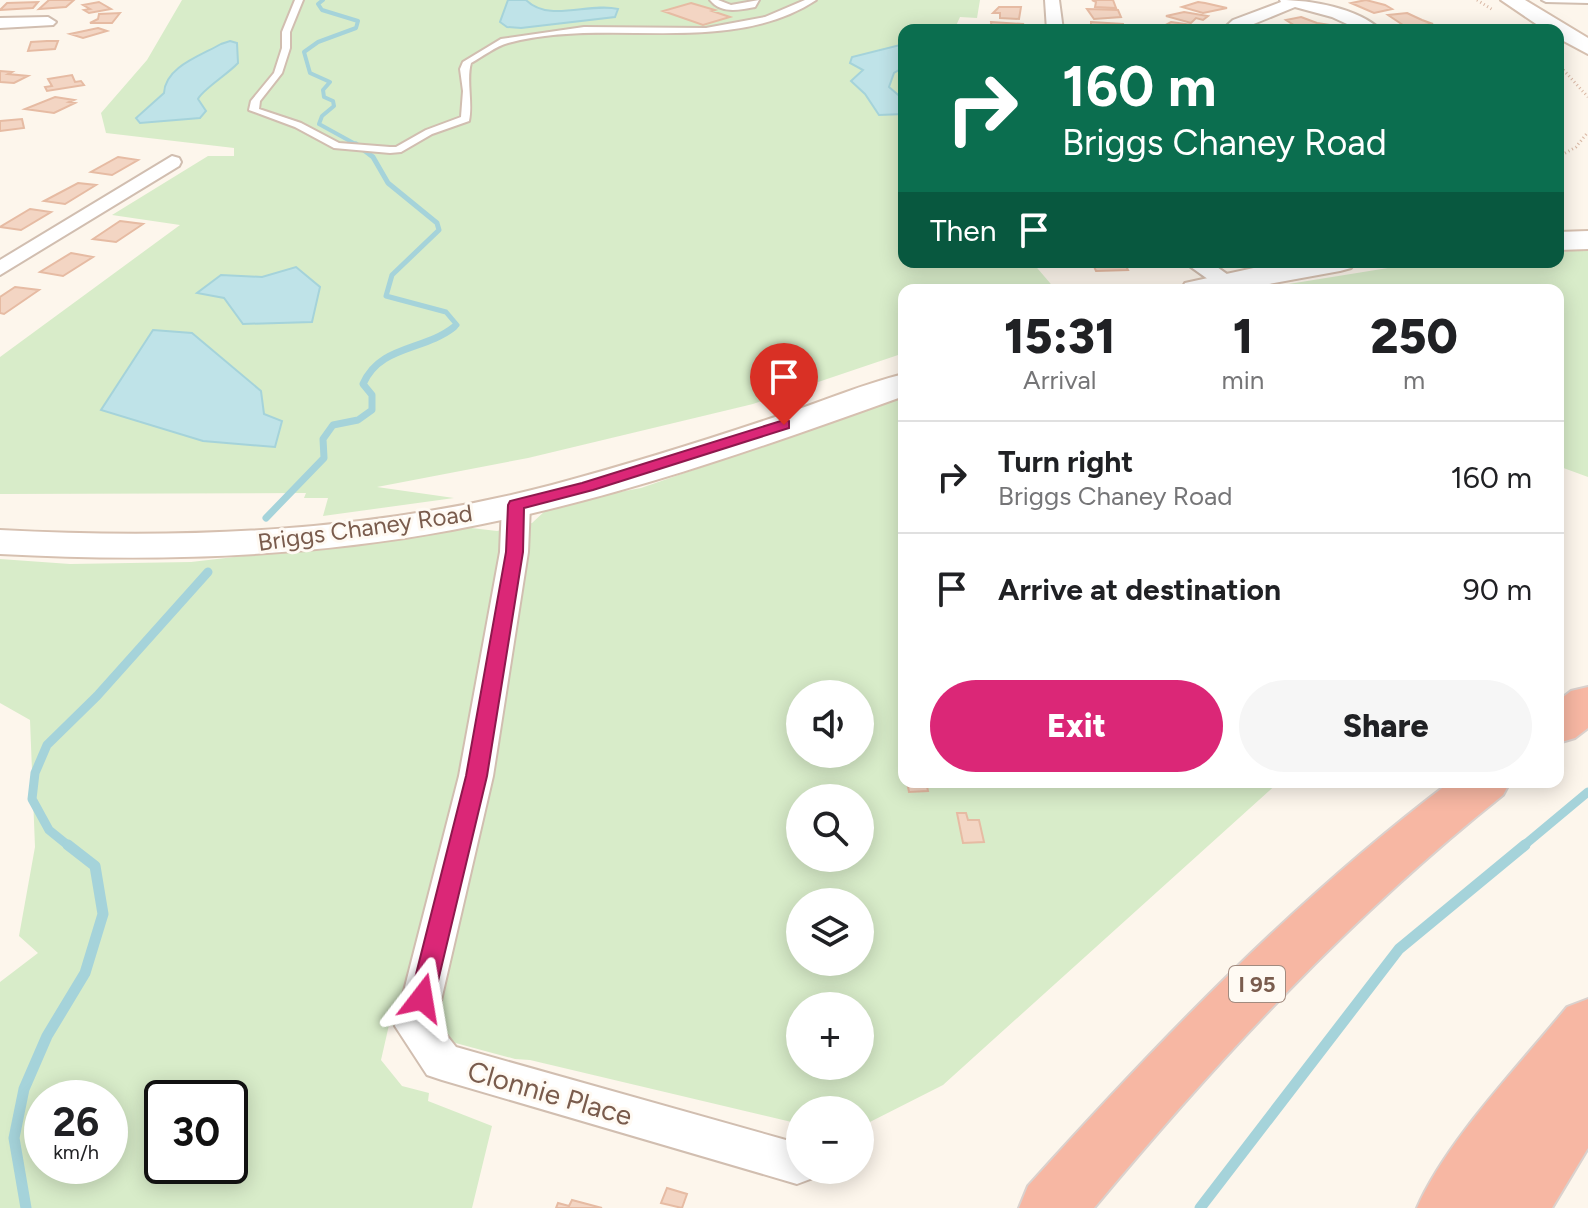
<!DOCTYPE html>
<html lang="en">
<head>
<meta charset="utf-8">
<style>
	:root { --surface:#fff; --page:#f6f6f6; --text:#202124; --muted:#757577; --line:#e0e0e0; --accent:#db2777 }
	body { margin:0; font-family:Figtree,sans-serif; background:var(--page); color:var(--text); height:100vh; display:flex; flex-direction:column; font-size:30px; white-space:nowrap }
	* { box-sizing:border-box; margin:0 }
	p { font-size:26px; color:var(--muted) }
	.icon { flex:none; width:44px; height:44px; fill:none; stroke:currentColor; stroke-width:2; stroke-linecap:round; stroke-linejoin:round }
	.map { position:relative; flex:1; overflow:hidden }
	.details { position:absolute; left:898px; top:284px; width:666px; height:504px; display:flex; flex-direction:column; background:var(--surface); border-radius:16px; box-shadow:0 4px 20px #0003 }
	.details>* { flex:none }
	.top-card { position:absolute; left:898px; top:24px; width:666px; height:244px; border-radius:16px; box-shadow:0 4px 20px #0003; background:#0b6e4f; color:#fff; overflow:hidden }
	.tools { position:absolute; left:786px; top:680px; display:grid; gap:16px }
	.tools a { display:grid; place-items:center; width:88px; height:88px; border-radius:50%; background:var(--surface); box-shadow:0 4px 20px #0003; font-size:40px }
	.speed { position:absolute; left:24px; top:1080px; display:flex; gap:16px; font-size:40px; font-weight:700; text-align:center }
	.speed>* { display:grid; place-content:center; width:104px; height:104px; border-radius:50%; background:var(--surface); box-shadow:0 4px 20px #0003; line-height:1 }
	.speed small { font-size:20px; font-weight:400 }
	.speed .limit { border:4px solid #111; border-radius:12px; background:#fff; color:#111 }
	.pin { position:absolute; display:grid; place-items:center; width:68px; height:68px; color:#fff; margin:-82px -34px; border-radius:50% 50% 50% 0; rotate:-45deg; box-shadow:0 0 8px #0007 }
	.pin .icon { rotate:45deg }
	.me { position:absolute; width:88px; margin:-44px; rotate:14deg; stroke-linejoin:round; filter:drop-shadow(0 0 6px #0008) }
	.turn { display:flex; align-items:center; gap:28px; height:168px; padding:0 32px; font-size:36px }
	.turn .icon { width:104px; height:104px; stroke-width:2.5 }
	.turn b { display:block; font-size:56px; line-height:68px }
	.then { display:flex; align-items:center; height:76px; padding:0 32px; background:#0003; gap:16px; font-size:30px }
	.eta { display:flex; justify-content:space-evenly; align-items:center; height:136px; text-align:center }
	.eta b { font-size:48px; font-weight:800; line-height:56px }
	.action { display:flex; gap:16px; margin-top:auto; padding:16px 32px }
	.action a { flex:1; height:92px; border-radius:48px; background:var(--accent); color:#fff; font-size:32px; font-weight:800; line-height:92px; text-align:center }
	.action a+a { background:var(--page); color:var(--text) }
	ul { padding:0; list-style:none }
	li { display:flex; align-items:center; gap:24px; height:112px; padding:0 32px; border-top:2px solid var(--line) }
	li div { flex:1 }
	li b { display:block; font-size:30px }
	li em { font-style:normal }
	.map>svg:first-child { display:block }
	.green { fill:#d8ecc9; fill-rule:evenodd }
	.water { fill:#bfe3e8; stroke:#a5d3da; stroke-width:2 }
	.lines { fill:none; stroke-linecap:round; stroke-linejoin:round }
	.stream-far4 { stroke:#a5d3da; stroke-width:4 }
	.stream-far3 { stroke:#a5d3da; stroke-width:5 }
	.stream-far2 { stroke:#a5d3da; stroke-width:7 }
	.stream-far1 { stroke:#a5d3da; stroke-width:9 }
	.stream { stroke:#a5d3da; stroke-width:11 }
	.building { fill:#f3d5c3; stroke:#e6bba3; stroke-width:2 }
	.lane-casing { stroke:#d1beb0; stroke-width:4 }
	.street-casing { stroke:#d1beb0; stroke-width:4 }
	.secondary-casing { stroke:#d6c0b0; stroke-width:4 }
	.highway-casing { stroke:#dad1cd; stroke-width:4 }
	.path { stroke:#d9b8a5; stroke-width:3; stroke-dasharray:1 3; stroke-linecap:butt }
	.lane { fill:#fff; fill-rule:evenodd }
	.street { fill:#fff; fill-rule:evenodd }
	.secondary { fill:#fff; fill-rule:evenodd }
	.highway { fill:#f7b7a3; fill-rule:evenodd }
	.route { fill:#db2777; stroke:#8e194d; stroke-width:2 }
	.labels { text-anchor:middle; stroke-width:6; stroke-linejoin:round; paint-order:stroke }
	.shield { fill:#fffaf3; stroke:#a28b7f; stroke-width:2 }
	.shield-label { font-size:22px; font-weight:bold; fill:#7a5c4d }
	.street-label { font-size:24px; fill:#7a5c4d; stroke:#fffaf3 }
	.near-street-label { font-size:28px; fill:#7a5c4d; stroke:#fffaf3 }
</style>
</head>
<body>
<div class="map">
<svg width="1588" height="1208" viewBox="0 0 1588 1208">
	<rect width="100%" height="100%" fill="#fdf6ec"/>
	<path class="green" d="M182,0H980L977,18L960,17L954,30H904V262H1032L1056,290H904V353L753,404L528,458L377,487L454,498L323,516L328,498H304L306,493L0,494V357L180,225L112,215L208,156H234V148L106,133L101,113L147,60Z
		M1588,250V477L1558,466V290H1252L1419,263L1558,262V252Z
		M904,397V782H1279L943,1085L860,1127V1110H800V1124L530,1060L515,1059L389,1025L381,1060L402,1086L429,1093L428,1101L492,1126L472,1208H0V982L38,953L19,936L35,847L30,720L0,703V559L70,564L191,562L383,540L463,527L497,531L532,523L546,510L582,499L641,488ZM800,694H860V754H800ZM800,798H860V858H800ZM800,902H860V962H800ZM800,1006H860V1066H800ZM42,1098H110V1166H42ZM162,1098H230V1166H162Z"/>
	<path class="water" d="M508,0H526C549,23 589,2 618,9L615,17L521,28L507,27L500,22Z
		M230,41L237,43L238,63C228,74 202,90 198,99L206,111L200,118L140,123L136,118L164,93C165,67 200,56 221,44Z
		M904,44V67L894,73L889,87L904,100V114L879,115L865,94L851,81L863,70L850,63L852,57Z
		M296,267L320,287L312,322L243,324L224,298L197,293L221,275L262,277Z
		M153,330L192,333L261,391L264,414L282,421L275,447L203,441L101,410Z"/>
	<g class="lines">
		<path class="stream-far4" d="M323,0L318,4L322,10L358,21L356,28L318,42L304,52L310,73L330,82L323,90L324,97L333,101L334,106L322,116L319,124L359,146"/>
		<path class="stream-far3" d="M356,144L373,157L388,183L437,223L439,230L392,275L386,296L446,312L457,325L452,329"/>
		<path class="stream-far2" d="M266,518L324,458L323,439L333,425L358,420L372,410V395L363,384C380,345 424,351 454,327"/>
		<path class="stream-far1" d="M70,847L49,830L32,799L35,773L47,745L97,696L208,572
			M1522,847L1588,792"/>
		<path class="stream" d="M26,1208L14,1138L24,1089L47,1036L85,973L103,914L95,866L68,845
			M1200,1208L1399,949L1525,845"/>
	</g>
	<path class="building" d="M49,0H74L66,7L39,9Z
		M1092,0H1113L1116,8L1095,7L1096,2Z
		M1366,0L1385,5L1392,9L1374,13L1351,3Z
		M38,2L33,8L0,10L7,3Z
		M99,2L111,9L89,13L84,10L90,9L83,5Z
		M1198,2L1205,3L1227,8L1203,13L1182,7Z
		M691,3L715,10L712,11L730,17L703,25L663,11Z
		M999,7H1021L1019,19L1000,18V13H993Z
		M1087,9L1118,10L1121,17L1094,19Z
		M1184,12L1208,16L1203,20L1196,18L1191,23L1166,16Z
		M120,13L112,23H90L98,19L99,14Z
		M1407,13L1422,20L1433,24L1406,27L1388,15Z
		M1301,17L1317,23L1330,25L1312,30L1297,27L1286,20Z
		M991,22L1023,24L1022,28L1016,30H992Z
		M1091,22L1123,24V30H1094L1096,26H1091Z
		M1171,22L1199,26L1195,30L1160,28Z
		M98,28L107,31L83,38L70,34Z
		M47,41H58L55,49L28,51L31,42Z
		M0,71L12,72L8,74L28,76L14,83L0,82Z
		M72,75L75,82L81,81L84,85L47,91L45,87L52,86L48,79Z
		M55,97L74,100L69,102L75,103L54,113L25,109Z
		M22,119L24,128L0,131V121Z
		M118,157L138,160L112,175L91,172Z
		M78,183L96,185L65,204L44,201Z
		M30,209L51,212L21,230L0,227Z
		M120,221L143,224L116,242L93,239Z
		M71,253L93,257L63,276L40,272Z
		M1092,262H1124L1128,270L1096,271Z
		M15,287L39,290L4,314L0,313V297Z
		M907,782H926L928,791L909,792Z
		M957,813H966L968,820H979L984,842L963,843Z
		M667,1188L687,1194L682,1208L661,1203Z
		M572,1200L602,1208H556L558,1203L569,1206Z"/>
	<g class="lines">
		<defs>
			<path id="lane" d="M295,0H303L290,32V48L282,73L260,101L259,109L301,123L339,143L390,147H396L426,130L461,117L463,91L460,69L463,62L501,39L584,27L706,28L765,17L805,0H816C728,58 606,16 508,43C496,46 482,57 471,63C466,80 473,103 469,121L432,134L401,152L390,153L334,148L295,127L249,110L251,101L274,73L282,48V32Z
				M710,0H718L731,5L759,0L755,7C739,10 721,14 710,0Z
				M1542,0H1588V3L1546,2Z"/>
			<path id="street" d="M1045,0H1059L1063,30H1047Z
				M1280,0C1311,0 1357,8 1381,30H1360L1332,17L1295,7L1239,30H1222L1233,20L1281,2Z
				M48,17L56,22L53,25L0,28V18Z
				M172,156L179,158L181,162L179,166L0,275V260Z
				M1184,262H1210L1238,282L1227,289L1219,287Z
				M516,497L526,499L530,505L528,552L493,776L436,1022L456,1047L800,1144V1170H816L813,1178L797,1184L442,1080L427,1075L395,1026L459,776L500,552L502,505L506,499Z"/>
			<path id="secondary" d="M1501,0H1525L1588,38V54L1558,38V30H1545Z
				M1588,231V249L1558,250V232Z
				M1355,262L1351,268L1340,271L1236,290H1181L1185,283L1281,262Z
				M904,374V396C757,449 607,502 452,530C302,558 152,562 0,554V530C185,540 372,532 552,485C630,464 707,440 784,414C824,401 863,384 904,374Z"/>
			<path id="highway" d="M1588,687V728L1575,738L1558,743V701L1571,691Z
				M1450,782H1510L1503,795C1350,917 1219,1058 1094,1208H1019L1028,1186C1159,1041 1294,900 1450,782Z
				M1588,999V1148L1552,1208H1417C1446,1141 1520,1065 1567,1007Z"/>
		</defs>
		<use href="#lane" class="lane-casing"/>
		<use href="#street" class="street-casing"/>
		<use href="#secondary" class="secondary-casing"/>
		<use href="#highway" class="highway-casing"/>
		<path class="path" d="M1477,0L1493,10
			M1558,64L1588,97
			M1558,157L1576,147L1588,132"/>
		<use href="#lane" class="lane"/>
		<use href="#street" class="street"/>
		<use href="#secondary" class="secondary"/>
		<use href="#highway" class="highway"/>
	</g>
	<path class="route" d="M784,420L789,421V428L593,490L524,508L523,552L487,776L434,998L430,1005L422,1008L413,1005L410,998L466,776L506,552L508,505L510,501L582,483Z"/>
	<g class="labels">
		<rect class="shield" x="1229" y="966" width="56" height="36" rx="6"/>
		<g class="shield-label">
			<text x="1257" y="992">I 95</text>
		</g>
		<g class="street-label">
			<text transform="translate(365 528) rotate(-8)" y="8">Briggs Chaney Road</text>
		</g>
		<g class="near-street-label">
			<text transform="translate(550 1093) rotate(16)" y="10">Clonnie Place</text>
		</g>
	</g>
</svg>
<div class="tools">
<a><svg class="icon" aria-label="sound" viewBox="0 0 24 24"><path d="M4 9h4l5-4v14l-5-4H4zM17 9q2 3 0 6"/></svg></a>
<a><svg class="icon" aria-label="search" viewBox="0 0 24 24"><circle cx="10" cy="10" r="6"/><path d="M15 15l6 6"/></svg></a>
<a><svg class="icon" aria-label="layers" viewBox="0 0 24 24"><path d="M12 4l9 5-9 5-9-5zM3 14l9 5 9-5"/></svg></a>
<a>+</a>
<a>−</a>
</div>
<div class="speed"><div>26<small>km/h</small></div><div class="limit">30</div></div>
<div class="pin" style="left:784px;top:425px;background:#d93025"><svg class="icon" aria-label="arrive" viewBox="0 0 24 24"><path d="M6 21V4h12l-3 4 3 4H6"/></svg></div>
<svg class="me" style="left:422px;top:998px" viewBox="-20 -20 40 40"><path d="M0-17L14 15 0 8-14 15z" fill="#db2777" stroke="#fff" stroke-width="4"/></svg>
<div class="top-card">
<div class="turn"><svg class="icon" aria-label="right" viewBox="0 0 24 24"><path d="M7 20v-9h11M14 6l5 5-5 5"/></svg><div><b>160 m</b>Briggs Chaney Road</div></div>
<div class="then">Then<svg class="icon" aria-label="arrive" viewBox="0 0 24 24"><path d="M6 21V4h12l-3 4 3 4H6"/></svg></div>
</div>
<section class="details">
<div class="eta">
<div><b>15:31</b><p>Arrival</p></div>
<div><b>1</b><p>min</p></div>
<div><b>250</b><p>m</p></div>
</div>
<ul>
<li><svg class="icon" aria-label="right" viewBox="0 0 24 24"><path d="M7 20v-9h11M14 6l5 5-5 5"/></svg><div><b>Turn right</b><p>Briggs Chaney Road</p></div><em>160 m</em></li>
<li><svg class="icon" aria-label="arrive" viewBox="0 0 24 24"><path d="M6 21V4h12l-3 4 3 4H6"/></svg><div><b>Arrive at destination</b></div><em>90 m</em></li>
</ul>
<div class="action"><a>Exit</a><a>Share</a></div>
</section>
</div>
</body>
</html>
